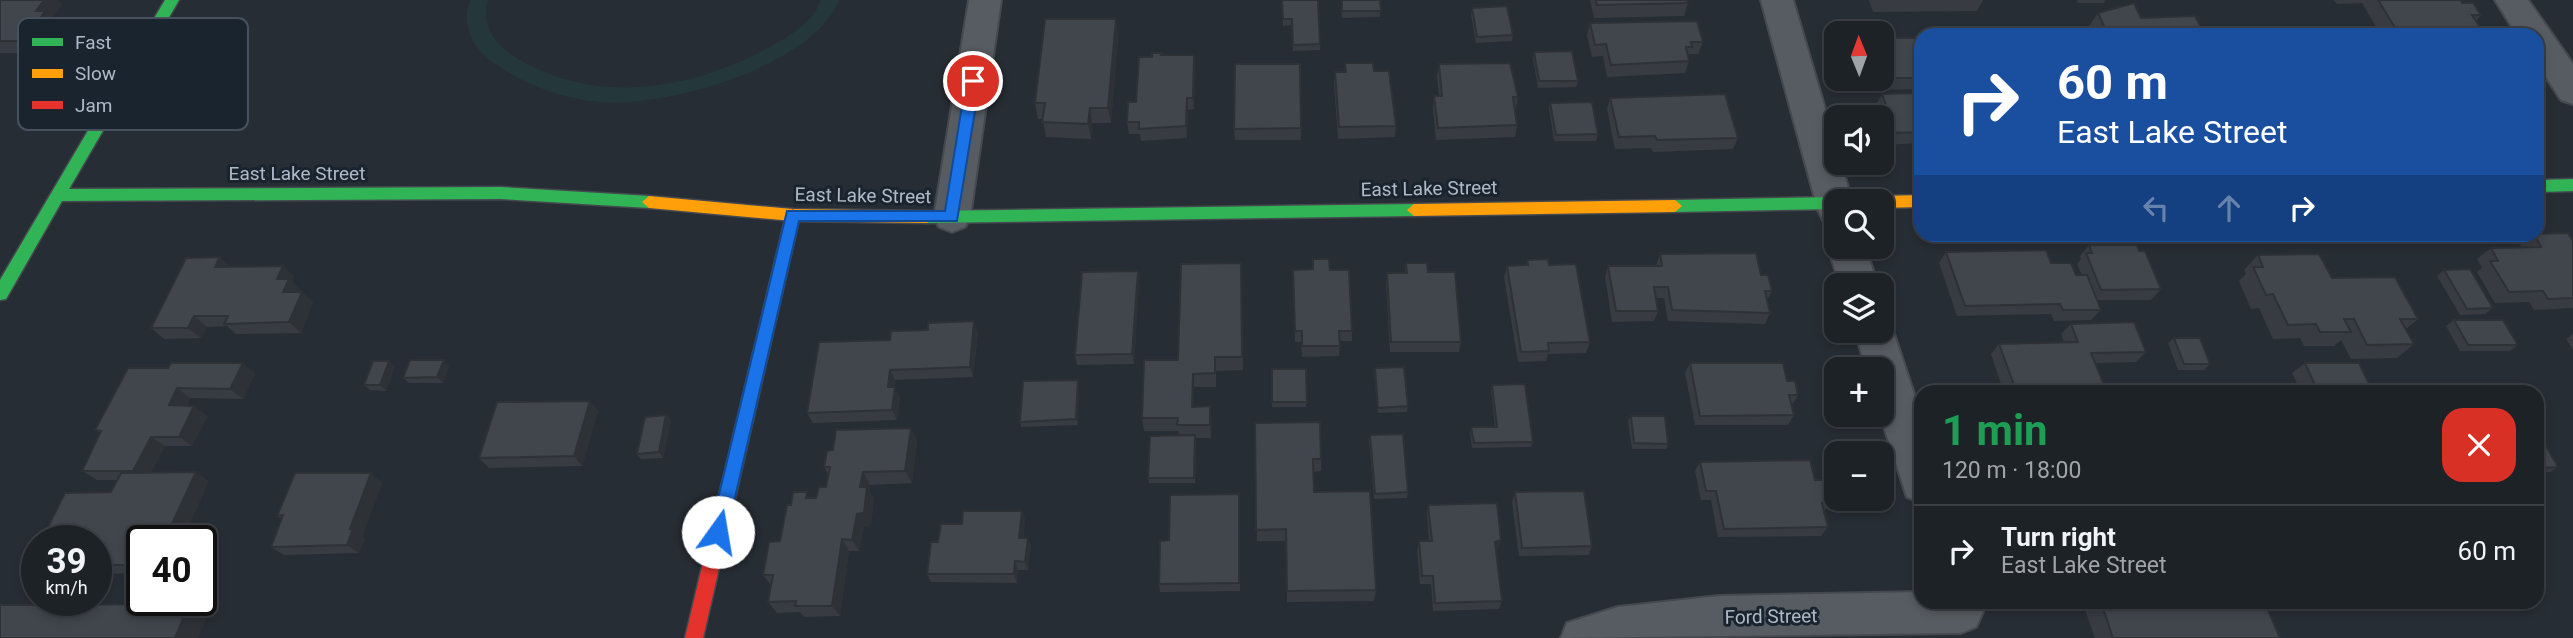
<!DOCTYPE html>
<html lang="en">
<head>
<meta charset="utf-8">
<style>
	:root { --surface:#1d2227; --page:#2a2f33; --text:#f1f3f6; --muted:#a0a4a7; --line:#3b3f44 }
	body { margin:0; font-family:Roboto,sans-serif; background:var(--page); color:var(--text); height:100vh; display:flex; flex-direction:column; font-size:26px; white-space:nowrap }
	* { box-sizing:border-box; margin:0 }
	p { font-size:23px; color:var(--muted) }
	.icon { flex:none; width:38px; height:38px; fill:none; stroke:currentColor; stroke-width:2; stroke-linecap:round; stroke-linejoin:round }
	.map { position:relative; flex:1; overflow:hidden }
	.details { position:absolute; left:1914px; top:385px; width:630px; height:224px; display:flex; flex-direction:column; background:var(--surface); border-radius:21px; box-shadow:0 4px 10px #0003,0 0 0 2px var(--line) }
	.details>* { flex:none }
	.banner { position:absolute; left:1914px; top:28px; width:630px; height:214px; border-radius:21px; box-shadow:0 4px 10px #0003,0 0 0 2px var(--line); background:#1a4fa0; color:#fff; overflow:hidden }
	.needle { width:46px; rotate:359deg }
	.buttons { position:absolute; left:1824px; top:21px; display:grid; gap:14px }
	.buttons a { display:grid; place-items:center; width:70px; height:70px; border-radius:14px; background:var(--surface); box-shadow:0 4px 10px #0003,0 0 0 2px var(--line); font-size:35px }
	.speed { position:absolute; left:21px; top:525px; display:flex; gap:14px; font-size:35px; font-weight:700; text-align:center }
	.speed>* { display:grid; place-content:center; width:91px; height:91px; border-radius:50%; background:var(--surface); box-shadow:0 4px 10px #0003,0 0 0 2px var(--line); line-height:1 }
	.speed small { font-size:18px; font-weight:400 }
	.speed .limit { border:4px solid #111; border-radius:10px; background:#fff; color:#111 }
	.pin { position:absolute; display:grid; place-items:center; width:60px; height:60px; color:#fff; margin:-30px; border:4px solid #fff; border-radius:50%; box-shadow:0 2px 7px #0007 }
	.me { position:absolute; width:77px; margin:-38px; rotate:13deg; stroke-linejoin:round; filter:drop-shadow(0 0 5px #0008) }
	.turn { display:flex; align-items:center; gap:24px; height:147px; padding:0 28px; font-size:32px }
	.turn .icon { width:91px; height:91px; stroke-width:2.5 }
	.turn b { display:block; font-size:49px; line-height:60px }
	.lanes { display:flex; align-items:center; height:66px; padding:0 28px; background:#0003; justify-content:center; gap:35px; direction:ltr }
	.lanes .off { opacity:.35 }
	.round { display:grid; place-items:center; flex:none; width:74px; height:74px; border-radius:21px; background:var(--page) }
	.headline { display:flex; align-items:center; justify-content:space-between; height:119px; padding:0 28px }
	h1 { font-size:42px; font-weight:700; line-height:52px; color:#1e9e55 }
	ul { padding:0; list-style:none }
	li { display:flex; align-items:center; gap:21px; height:91px; padding:0 28px; border-top:2px solid var(--line) }
	li div { flex:1 }
	li b { display:block; font-size:26px }
	li em { font-style:normal }
	.map>svg:first-child { display:block }
	.green { fill:#24373a }
	.lines { fill:none; stroke-linecap:round; stroke-linejoin:round }
	.street-casing { stroke:#45494f; stroke-width:4 }
	.fast-casing { stroke:#45494f; stroke-width:3 }
	.slow-casing { stroke:#45494f; stroke-width:3 }
	.jam-casing { stroke:#45494f; stroke-width:3 }
	.street { fill:#575c62; fill-rule:evenodd }
	.fast { fill:#30b455; fill-rule:evenodd }
	.slow { fill:#ff9f0a; fill-rule:evenodd }
	.jam { fill:#e5322d; fill-rule:evenodd }
	.wall { fill:#383c42 }
	.shaded-wall { fill:#2e3136 }
	.building { fill:#41464d; stroke:#2e3136; stroke-width:2 }
	.route { fill:#1a73e8; stroke:#114b97; stroke-width:2 }
	.labels { text-anchor:middle; stroke-width:6; stroke-linejoin:round; paint-order:stroke }
	.street-label { font-size:19px; fill:#b0bac7; stroke:#1a242f }
	.key { fill:#1a242f; stroke:#47515d; stroke-width:2 }
	.key-label { font-size:19px; fill:#b0bac7 }
</style>
</head>
<body>
<div class="map">
<svg width="2573" height="638" viewBox="0 0 2573 638">
	<rect width="100%" height="100%" fill="#272d34"/>
	<path class="green" d="M470,0H488C480,28 497,47 520,60C599,105 689,90 766,49C788,37 812,24 821,0H839C813,67 665,108 599,102C561,98 526,85 495,64C474,49 460,26 470,0Z"/>
	<g class="lines">
		<defs>
			<path id="street" d="M969,0H1001L970,217L965,227L952,232L939,227L934,217Z
				M1761,0H1793L1836,146V163H1841L1852,201H1836V224L1823,220L1818,210Z
				M2495,0H2528L2573,64V104L2561,100L2538,65V35H2517Z
				M1834,236L1836,247H1865L1878,285H1840L1828,247Z
				M1881,317L1888,319L1893,331L1922,418V503L1907,497L1880,415L1881,369H1866L1855,331H1881Z
				M1922,592V602H1979L1983,612L1976,627L1961,633L1561,638L1567,623L1618,607L1719,596Z"/>
			<path id="fast" d="M165,0H179L69,189L501,187L649,196L656,202L649,208L501,199L62,201L6,299L0,300V280Z
				M2573,179V191L2538,192V180Z
				M1836,197L1843,201H1836V209L1675,212L1668,206L1675,200Z
				M1414,204L1421,210L1414,216L927,223L919,217L927,211Z"/>
			<path id="slow" d="M1922,195V207L1881,208V201H1874L1881,196Z
				M649,196L793,209L927,211L935,217L927,223L793,221L649,208L642,202Z
				M1675,200L1682,206L1675,212L1414,216L1407,210L1414,204Z"/>
			<path id="jam" d="M793,209L800,215L703,638H685L786,215Z"/>
		</defs>
		<use href="#street" class="street-casing"/>
		<use href="#fast" class="fast-casing"/>
		<use href="#slow" class="slow-casing"/>
		<use href="#jam" class="jam-casing"/>
		<use href="#street" class="street"/>
		<use href="#fast" class="fast"/>
		<use href="#slow" class="slow"/>
		<use href="#jam" class="jam"/>
	</g>
	<path class="wall" d="M0,0L62,4L52,18L58,23L39,53H0Z
		M1282,0L1320,44V50L1293,51L1292,25L1283,26Z
		M1341,0H1380V17L1342,18Z
		M1590,0H1687L1688,3L1684,16L1594,18Z
		M1869,0H1983L1977,11L1873,12Z
		M2077,0H2105L2104,3H2078Z
		M2334,0H2461L2462,3L2481,15L2476,21L2484,33L2482,35H2381L2362,3L2337,4Z
		M1472,8L1513,35L1512,41L1476,43L1471,15Z
		M2098,13L2141,18L2205,35H2090L2087,29Z
		M1590,23L1703,42L1698,54H1689L1688,58L1689,61L1685,73L1607,77L1603,56L1592,57L1587,35Z
		M2231,28L2263,35H2226Z
		M1118,35L1111,123H1092L1091,139L1046,137L1043,119H1038L1035,103Z
		M1881,38H1922V89L1871,90L1868,79H1881Z
		M1534,52L1578,81L1576,87L1538,88L1533,59Z
		M1162,55L1195,67L1194,109L1188,110L1187,138L1141,141L1140,134H1129L1127,122L1136,102L1152,57Z
		M1345,63L1374,71L1396,126L1395,137L1338,139L1334,84L1335,72H1345Z
		M1300,64L1301,140H1235L1234,129Z
		M1439,64L1518,97L1516,109H1515L1517,125L1515,137L1436,140L1433,108L1434,96H1439L1437,76Z
		M1922,93V143L1883,145L1881,139V117H1876L1878,113L1876,105L1882,94Z
		M1610,98L1738,138L1733,149L1653,152L1651,148L1615,149L1607,109Z
		M1550,103L1598,134L1596,141H1554L1549,109Z
		M2533,234L2573,241V308L2534,310L2529,302L2495,303L2477,272L2482,268L2477,259L2491,248L2521,247L2520,245Z
		M2089,245L2139,251L2161,289L2151,300H2097L2101,310L2091,320L2054,321L2051,314L1957,316L1939,263L1946,252L2051,263L2076,275H2082L2077,264L2081,259L2080,256Z
		M1660,254L1761,275L1772,291L1767,300L1770,313L1765,324L1668,321L1664,298H1656L1658,311L1654,321L1612,322L1605,277L1608,266H1656Z
		M2258,255L2332,278L2418,319L2406,329L2414,344L2397,358L2351,359L2341,340L2334,346H2304L2300,338L2273,339L2259,308L2251,309L2239,281L2246,274L2244,270Z
		M1313,259L1330,270L1352,331V341H1340L1339,356L1302,357L1301,342H1295L1293,270L1313,269Z
		M1527,260L1549,265L1590,342L1586,353L1548,354L1546,361L1518,362L1504,277L1507,266L1526,265Z
		M1241,263L1243,370L1216,371V387H1194V407L1212,419L1211,438H1196L1195,483H1149L1148,478L1179,435L1178,431H1144L1142,418L1178,360Z
		M1406,263L1428,272L1461,342L1459,352H1390L1386,284L1387,273H1405Z
		M283,266L294,277L292,282L300,290V292H302L313,302L301,333L236,334L227,326L207,327L201,338L164,339L151,328L231,267Z
		M2444,270L2493,308L2485,314L2460,315L2437,276Z
		M1138,271L1139,282L1134,364L1077,365L1075,355Z
		M2454,320L2518,345L2510,351H2460L2446,326Z
		M2071,324L2146,352L2136,362L2095,363L2107,392H1998L2002,387L1991,354L1999,344L2064,342L2061,334Z
		M978,332L973,377L895,380L894,387L900,397L897,420L813,423L807,413L890,340Z
		M2573,334V350L2566,339Z
		M2174,338L2210,364L2204,370H2178L2168,343Z
		M243,363L255,374L243,399L190,398L187,405L194,406L208,416L192,446H165L151,472L209,481L142,541V573L96,574V541L111,492L117,480H97L82,471L100,433L95,430L168,368Z
		M1690,363L1787,381L1798,395L1792,405L1794,415L1788,425H1695L1685,373Z
		M2305,363L2373,392H2301L2292,373Z
		M395,366L386,391L370,390L364,385Z
		M449,366L443,383H409L403,378Z
		M1375,368L1408,406L1407,412L1378,413L1374,373Z
		M1272,369H1306V407H1272Z
		M1078,380L1079,386L1078,425L1021,427L1020,422Z
		M1492,385L1533,442L1531,447L1472,448L1470,433L1471,427H1495L1491,391Z
		M590,401L598,411L582,466L489,468L479,458Z
		M666,415L671,420L663,458L641,459L637,454Z
		M1631,416L1668,444L1666,449H1632L1628,421Z
		M1255,423L1321,459V471L1313,472L1314,492L1376,590L1374,601L1287,602L1286,541H1257Z
		M2538,432L2558,467L2550,472L2538,473Z
		M1370,435L1408,492L1407,498L1374,499L1369,440Z
		M917,441L912,483L870,485L869,490L874,499L871,525L864,526L859,551H849L840,616L804,617L800,612L777,613L768,602L771,585L763,575L780,541L791,505L811,498H816L826,487L828,474L824,467Z
		M1700,462L1815,480L1830,503L1824,511L1828,527L1821,536L1718,537L1711,500H1701L1695,471Z
		M371,473L382,483L362,536L365,538L359,553L284,555L271,547L282,519L277,516Z
		M1515,492L1592,546L1589,555L1519,556L1512,502Z
		M1240,503V591L1160,592L1159,584L1169,540Z
		M1428,505L1501,540L1498,549L1496,550L1502,601L1499,609L1433,611L1431,584H1420L1417,550L1419,541H1429L1427,514Z
		M1022,511L1025,520L1023,538H1028L1031,546L1028,570H1018L1017,583L931,582L927,574L938,542L962,524Z
		M2085,602H2200L2201,604L2280,638H2095L2083,604Z"/>
	<path class="shaded-wall" d="M44,0H58L62,4L52,18L58,23L39,53L26,41L36,11Z
		M1116,19L1118,35L1111,123L1108,108Z
		M1194,55L1195,67L1194,109L1193,98Z
		M1187,98L1188,110L1187,138L1186,126Z
		M1090,108L1092,123L1091,139L1088,124Z
		M220,257L232,268L215,267Z
		M283,266L294,277L292,282L300,290L295,303L283,292L277,279Z
		M1138,271L1139,282L1134,364L1132,354Z
		M302,292L313,302L301,333L289,322Z
		M194,316L207,327L201,338L188,328Z
		M974,321L978,332L973,377L970,367Z
		M444,360L449,366L443,383L437,377Z
		M389,361L395,366L386,391L380,385Z
		M243,363L255,374L243,399L230,389Z
		M890,370L895,380L893,397L888,387Z
		M1193,374L1194,387V420L1192,407Z
		M1078,380L1079,386L1078,425L1076,419Z
		M895,387L900,397L897,420L892,410Z
		M177,388L190,398L182,415L169,405Z
		M590,401L598,411L582,466L574,456Z
		M194,406L208,416L192,446L179,437Z
		M1210,406L1212,419L1211,438L1210,425Z
		M666,415L671,420L663,458L659,452Z
		M911,428L917,441L912,483L905,471Z
		M151,437L165,446L147,481L133,471Z
		M196,472L209,481L183,541H164Z
		M863,472L870,485L869,490L874,499L871,525L864,526L859,551L852,540Z
		M371,473L382,483L362,536L365,538L359,553L347,545L350,529Z
		M1022,511L1025,520L1022,546L1019,538Z
		M1028,538L1031,546L1028,570L1025,562Z
		M842,539L849,551L840,616L832,606Z
		M1501,540L1498,549L1492,551L1495,542Z
		M1015,561L1018,570L1017,583L1014,574Z
		M189,604L208,615L198,638H175Z"/>
	<path class="building" d="M0,0H44L36,11H45L26,41H0Z
		M1282,0H1318L1320,44L1293,45L1292,19H1283Z
		M1342,0H1380L1381,11H1342Z
		M1596,0H1687L1688,3L1597,5Z
		M2378,0H2461L2462,3H2473L2481,15H2472L2484,33L2399,34Z
		M2134,3L2141,18L2195,16L2205,35H2108L2098,13Z
		M1507,6L1513,35L1477,37L1472,8Z
		M1045,19H1116L1108,108H1090L1088,124L1042,122L1045,103H1035Z
		M1697,21L1703,42H1691L1692,47H1686L1689,61L1611,65L1606,44L1595,45L1590,23Z
		M2231,28H2259L2263,35H2235Z
		M1881,38H1922V78H1881Z
		M1572,51L1578,81H1539L1534,52Z
		M1152,53H1162L1161,55H1194L1193,98H1187L1186,126L1139,129V122H1127L1128,102H1136L1139,57H1152Z
		M1345,63H1373L1374,71H1389L1396,126L1339,127L1335,72H1346Z
		M1510,63L1518,97H1513L1517,125L1438,128L1434,96H1442L1439,64Z
		M1235,64H1300L1301,128L1234,129Z
		M1922,93V132L1890,133L1881,108H1887L1882,94Z
		M1725,94L1738,138L1657,140L1655,136L1619,137L1610,98Z
		M1592,102L1598,134L1556,135L1550,103Z
		M2568,233L2573,241V298L2548,299L2543,291L2509,292L2490,261H2498L2491,248L2541,247L2534,234Z
		M2089,245H2137L2139,251H2145L2161,289L2101,290L2086,253H2092Z
		M2046,250L2051,263H2071L2076,275H2087L2101,310H2063L2060,304L1965,306L1946,252Z
		M1756,253L1761,275H1768L1772,291H1765L1770,313L1672,310L1668,287H1654L1658,311H1616L1608,266H1662L1660,254Z
		M2319,254L2332,278L2395,277L2418,319H2400L2414,344L2367,345L2354,319H2344L2351,332H2320L2316,324L2288,325L2273,294L2266,295L2253,267H2263L2258,255Z
		M220,257L215,267L283,266L277,279H289L283,292H302L289,322L224,324L228,316H194L188,328H151L186,258Z
		M1313,259H1329L1330,270H1349L1352,331H1339L1340,346H1302V331H1295L1293,270L1313,269Z
		M1548,259L1549,265L1576,264L1590,342L1548,343L1549,351L1521,352L1507,266L1528,265L1527,260Z
		M1241,263L1242,357H1215V373L1193,374L1192,407L1210,406V425H1177L1178,418H1142L1144,360H1178L1181,264Z
		M1406,263H1427L1428,272H1455L1461,342H1391L1387,273H1407Z
		M2470,269L2493,308L2467,309L2444,270Z
		M1138,271L1132,354L1075,355L1082,272Z
		M2454,320H2503L2518,345H2468Z
		M974,321L970,367L890,370L888,387H895L892,410L807,413L819,342L890,340L891,331L928,330V323Z
		M2134,322L2146,352L2091,353L2107,392H2006L2004,386L2014,385L1999,344L2078,342L2071,324Z
		M2174,338H2200L2210,364H2184Z
		M410,360H444L437,377L403,378Z
		M373,361H389L380,385H364Z
		M171,363H243L230,389L177,388L169,405L194,406L179,437H151L133,471H82L101,431L95,430L128,368H168Z
		M1690,363H1783L1787,381H1795L1798,395H1789L1794,415L1700,416Z
		M2305,363H2359L2373,392H2318Z
		M1404,367L1408,406L1378,408L1375,368Z
		M1272,369H1306L1307,402H1272Z
		M1078,380L1076,419L1020,422L1023,381Z
		M1525,384L1533,442L1474,443L1471,427H1497L1492,385Z
		M590,401L574,456L479,458L497,402Z
		M666,415L659,452L637,454L645,417Z
		M1631,416H1665L1668,444L1634,443Z
		M1320,422L1321,459H1313L1314,492L1370,491L1376,590L1287,591L1286,529L1256,530L1255,423Z
		M911,428L905,471L863,472L860,487H867L864,513L857,514L852,540L842,539L832,606H795L796,601L768,602L773,575H763L769,542L780,541L787,505H791L793,492H807L806,498H816L819,487H826L830,467H824L827,451L833,450L836,430Z
		M2538,432L2558,467L2538,468Z
		M1403,434L1408,492L1375,494L1370,435Z
		M1195,435L1194,478H1148L1150,436Z
		M1810,460L1815,480H1825L1830,503H1822L1828,527L1724,529L1716,491H1706L1700,462Z
		M196,472L164,541H142V565H96V541H41L65,493L111,492L121,473Z
		M295,473H371L350,529H353L347,545L271,547L283,515L277,516Z
		M1584,491L1592,546L1522,548L1515,492Z
		M1239,494V583L1159,584L1160,541L1169,540L1170,495Z
		M1497,503L1501,540L1495,542L1502,601L1435,603L1433,576H1422L1419,541H1432L1428,505Z
		M963,511H1022L1019,538H1028L1025,562L1015,561L1014,574H927L931,542H938L941,524H962Z
		M2101,602H2200L2201,604L2265,603L2280,638H2113Z
		M189,604L175,638H0V605Z"/>
	<path class="route" d="M973,76L980,81L957,221H799L727,532L725,538L718,540L712,538L710,532L787,211H945L966,81Z"/>
	<g class="labels">
		<g class="street-label">
			<text x="297" y="180">East Lake Street</text>
			<text transform="translate(1429 188) rotate(-1)" y="7">East Lake Street</text>
			<text transform="translate(863 195) rotate(1)" y="7">East Lake Street</text>
			<text transform="translate(1771 616) rotate(-1)" y="7">Ford Street</text>
		</g>
	</g>
	<rect x="18" y="18" width="230" height="112" rx="10" class="key"/>
	<rect x="32" y="38" width="31" height="8" fill="#30b455"/>
	<rect x="32" y="69" width="31" height="9" fill="#ff9f0a"/>
	<rect x="32" y="101" width="31" height="8" fill="#e5322d"/>
	<g class="key-label">
		<text x="75" y="49">Fast</text>
		<text x="75" y="80">Slow</text>
		<text x="75" y="112">Jam</text>
	</g>
</svg>
<div class="buttons">
<a><svg class="needle" viewBox="-14 -14 28 28"><path d="M0-13l5 13h-10z" fill="#e53935"/><path d="M0 13l5-13h-10z" fill="#a0a4a7"/></svg></a>
<a><svg class="icon" aria-label="sound" viewBox="0 0 24 24"><path d="M4 9h4l5-4v14l-5-4H4zM17 9q2 3 0 6"/></svg></a>
<a><svg class="icon" aria-label="search" viewBox="0 0 24 24"><circle cx="10" cy="10" r="6"/><path d="M15 15l6 6"/></svg></a>
<a><svg class="icon" aria-label="layers" viewBox="0 0 24 24"><path d="M12 4l9 5-9 5-9-5zM3 14l9 5 9-5"/></svg></a>
<a>+</a>
<a>−</a>
</div>
<div class="speed"><div>39<small>km/h</small></div><div class="limit">40</div></div>
<div class="pin" style="left:973px;top:81px;background:#d93025"><svg class="icon" aria-label="arrive" viewBox="0 0 24 24"><path d="M6 21V4h12l-3 4 3 4H6"/></svg></div>
<svg class="me" style="left:718px;top:532px" viewBox="-20 -20 40 40"><circle r="19" fill="#fff"/><path d="M0-13L10 11 0 6-10 11z" fill="#1a73e8"/></svg>
<div class="banner">
<div class="turn"><svg class="icon" aria-label="right" viewBox="0 0 24 24"><path d="M7 20v-9h11M14 6l5 5-5 5"/></svg><div><b>60 m</b>East Lake Street</div></div>
<div class="lanes"><svg class="icon off" aria-label="left" viewBox="0 0 24 24"><path d="M17 20v-9H6M10 6l-5 5 5 5"/></svg><svg class="icon off" aria-label="ahead" viewBox="0 0 24 24"><path d="M12 20V5M6 11l6-6 6 6"/></svg><svg class="icon" aria-label="right" viewBox="0 0 24 24"><path d="M7 20v-9h11M14 6l5 5-5 5"/></svg></div>
</div>
<section class="details">
<div class="headline"><div><h1>1 min</h1><p>120 m · 18:00</p></div><a class="round" style="background:#d93025;color:#fff"><svg class="icon" aria-label="close" viewBox="0 0 24 24"><path d="M6 6l12 12M18 6L6 18"/></svg></a></div>
<ul>
<li><svg class="icon" aria-label="right" viewBox="0 0 24 24"><path d="M7 20v-9h11M14 6l5 5-5 5"/></svg><div><b>Turn right</b><p>East Lake Street</p></div><em>60 m</em></li>
</ul>
</section>
</div>
</body>
</html>
